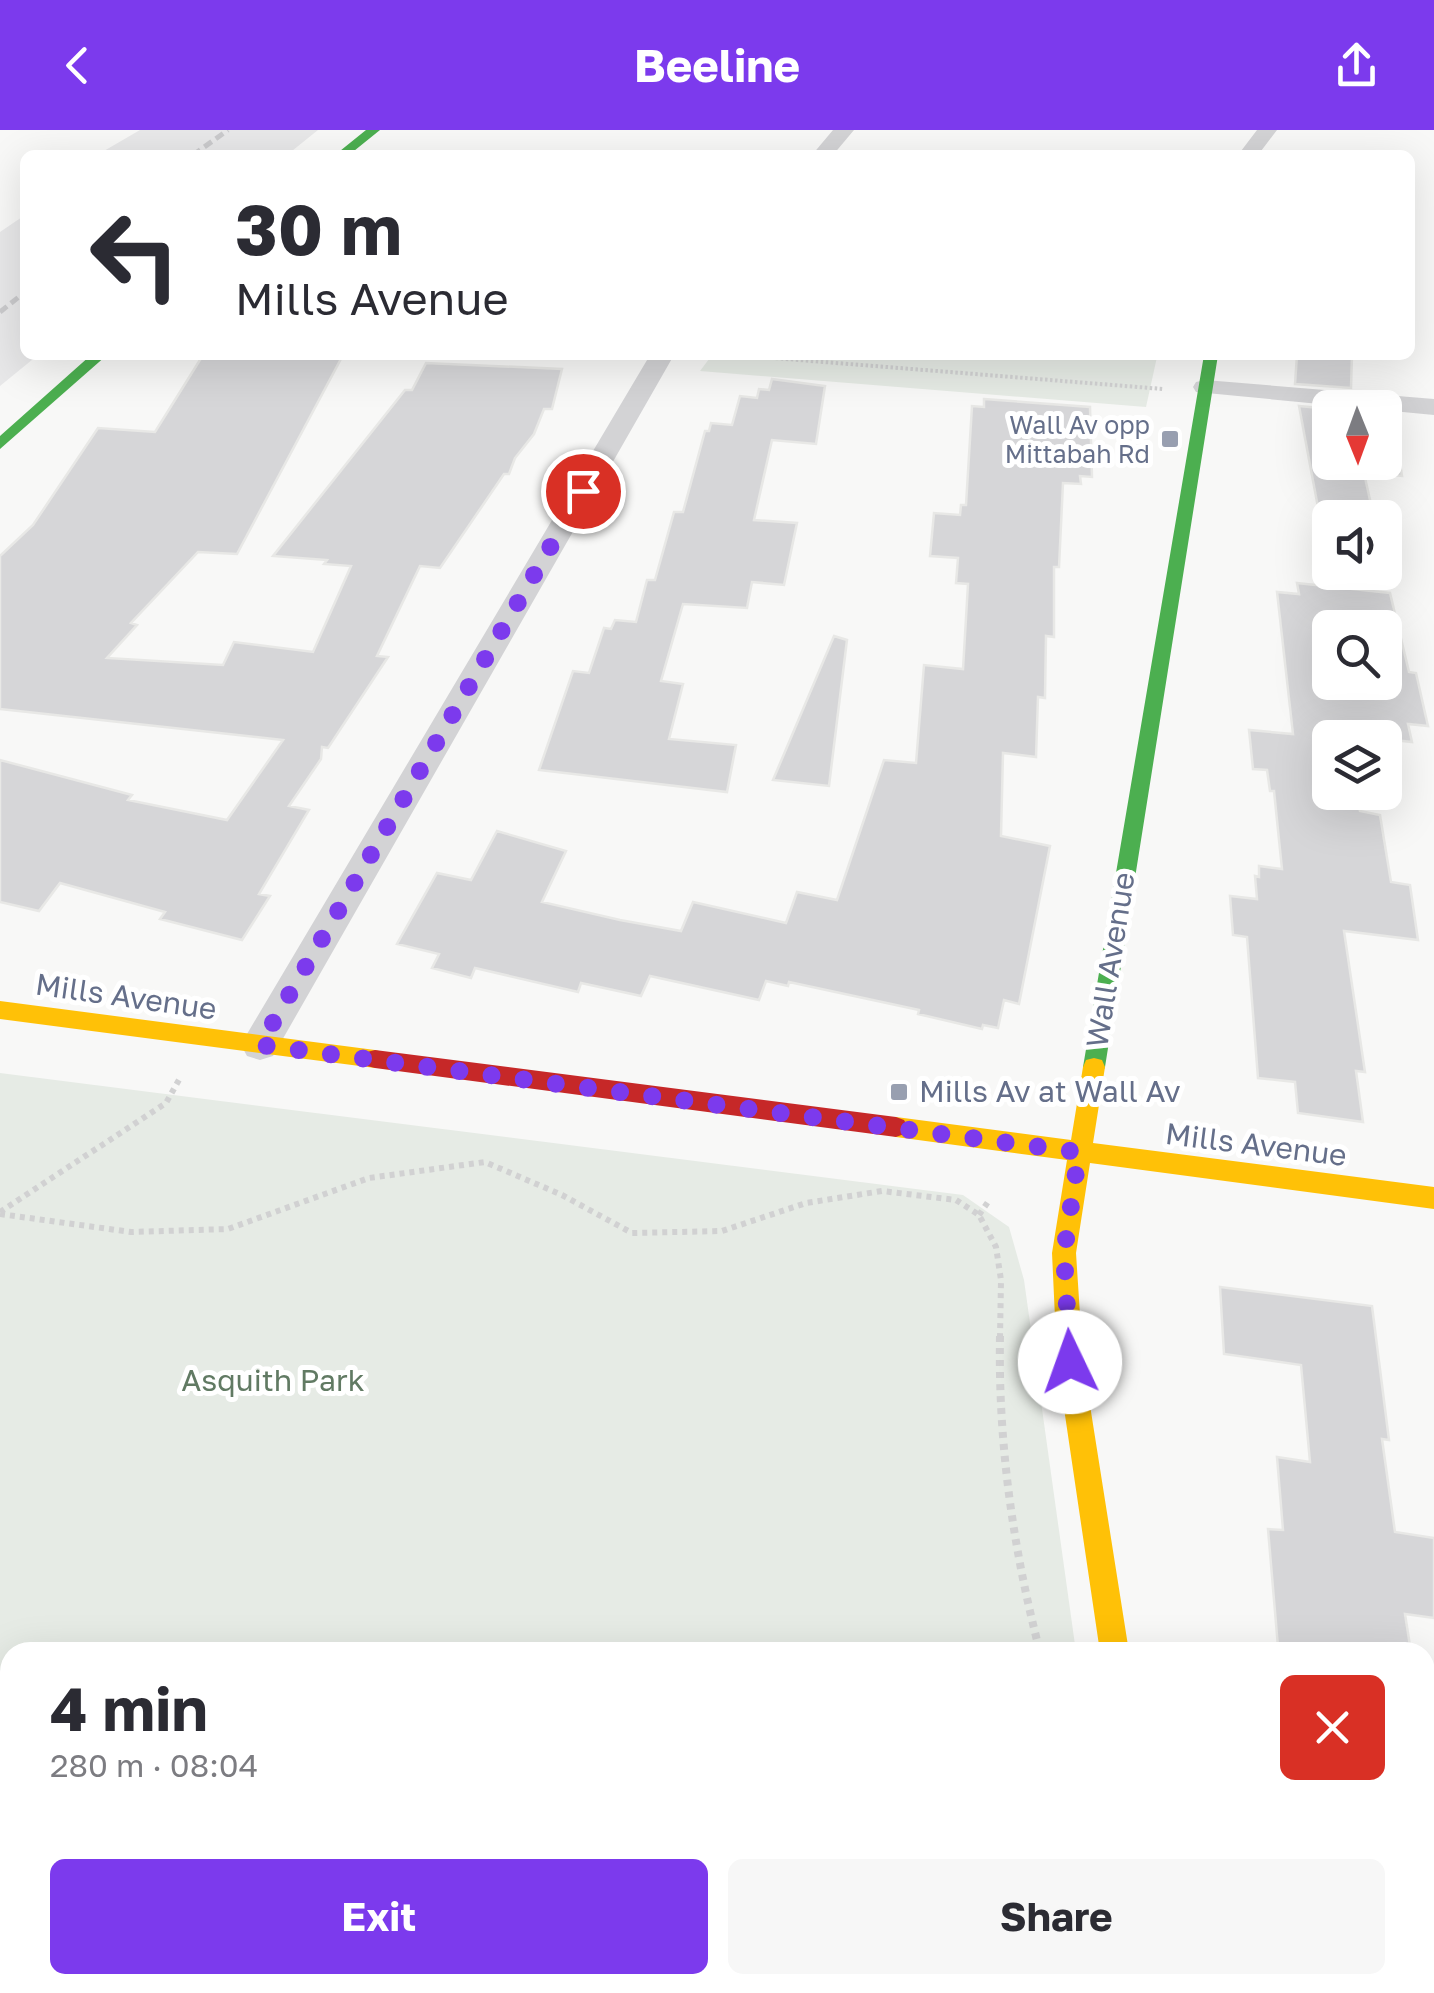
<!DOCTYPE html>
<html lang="en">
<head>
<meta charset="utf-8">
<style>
	:root { --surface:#fff; --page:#f7f7f7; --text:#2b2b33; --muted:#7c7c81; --accent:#7c3aed }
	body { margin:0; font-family:"Golos Text",sans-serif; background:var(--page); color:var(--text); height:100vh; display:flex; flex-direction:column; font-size:38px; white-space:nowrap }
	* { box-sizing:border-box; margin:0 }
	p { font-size:32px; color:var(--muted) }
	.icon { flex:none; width:55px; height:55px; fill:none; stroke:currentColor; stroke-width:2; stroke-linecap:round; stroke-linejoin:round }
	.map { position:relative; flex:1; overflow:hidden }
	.sheet { position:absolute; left:0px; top:1512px; width:1435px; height:352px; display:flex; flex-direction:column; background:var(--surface); border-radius:30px 30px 0 0; box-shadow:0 10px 40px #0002 }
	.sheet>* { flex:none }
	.top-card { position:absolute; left:20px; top:20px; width:1395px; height:210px; border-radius:15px; box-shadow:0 10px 40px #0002; background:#fff; color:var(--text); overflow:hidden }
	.needle { width:65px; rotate:179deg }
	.buttons { position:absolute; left:1312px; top:260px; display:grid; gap:20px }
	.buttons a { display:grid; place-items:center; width:90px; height:90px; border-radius:15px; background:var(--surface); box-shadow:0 10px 40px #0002; font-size:50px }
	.pin { position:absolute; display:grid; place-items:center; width:85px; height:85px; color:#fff; margin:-42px; border:5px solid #fff; border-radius:50%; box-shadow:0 2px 10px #0007 }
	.me { position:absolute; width:110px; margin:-55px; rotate:357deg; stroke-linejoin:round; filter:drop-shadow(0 0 8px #0008) }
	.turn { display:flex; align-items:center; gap:35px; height:210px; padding:0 50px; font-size:45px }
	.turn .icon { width:130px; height:130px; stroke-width:2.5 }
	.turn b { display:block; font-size:70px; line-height:85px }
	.round { display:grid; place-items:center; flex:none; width:105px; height:105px; border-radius:15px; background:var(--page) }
	.summary { display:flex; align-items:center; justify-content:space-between; height:170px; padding:0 50px }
	h1 { font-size:60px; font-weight:700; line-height:75px }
	.button { display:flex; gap:20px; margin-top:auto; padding:20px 50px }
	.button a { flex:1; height:115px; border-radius:15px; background:var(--accent); color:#fff; font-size:40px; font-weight:700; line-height:115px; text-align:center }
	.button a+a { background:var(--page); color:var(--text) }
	header { display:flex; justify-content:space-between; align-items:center; height:130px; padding:0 50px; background:var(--accent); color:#fff; font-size:45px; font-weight:700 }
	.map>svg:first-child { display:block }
	.built { fill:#e8e8e9 }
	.green { fill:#e6ebe5 }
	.building { fill:#d6d6d8; stroke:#e8e8e6; stroke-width:2.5; fill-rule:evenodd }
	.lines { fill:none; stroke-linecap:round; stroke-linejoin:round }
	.path-far2 { stroke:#d1d1d2; stroke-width:4; stroke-dasharray:2.5 2.5; stroke-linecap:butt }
	.path-far1 { stroke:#d1d1d2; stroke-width:6; stroke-dasharray:5 5; stroke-linecap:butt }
	.path { stroke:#d1d1d2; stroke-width:8; stroke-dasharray:6 6; stroke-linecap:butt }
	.street { fill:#d3d3d5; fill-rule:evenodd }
	.fast { fill:#4caf50; fill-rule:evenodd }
	.slow { fill:#ffc107; fill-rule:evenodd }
	.jam { fill:#c62828; fill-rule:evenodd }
	.rail { stroke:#cacacc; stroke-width:5; stroke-dasharray:9 5; stroke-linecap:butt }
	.route { stroke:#7c3aed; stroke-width:18; stroke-dasharray:0 32.4 }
	.poi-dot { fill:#989fb0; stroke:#fff; stroke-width:4 }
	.labels { text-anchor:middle; stroke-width:10; stroke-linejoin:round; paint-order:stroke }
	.far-poi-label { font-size:25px; fill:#656f8a; stroke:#fff; text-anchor:end }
	.street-label { font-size:30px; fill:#656f8a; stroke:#fff }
	.poi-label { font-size:30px; fill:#656f8a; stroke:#fff; text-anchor:start }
	.park-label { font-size:30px; fill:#617a63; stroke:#fff }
</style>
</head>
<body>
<header><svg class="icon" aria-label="back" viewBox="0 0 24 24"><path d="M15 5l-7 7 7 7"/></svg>Beeline<svg class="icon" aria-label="share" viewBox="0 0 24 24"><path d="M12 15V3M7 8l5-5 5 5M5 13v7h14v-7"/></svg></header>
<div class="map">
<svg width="1434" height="1863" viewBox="0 0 1434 1863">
	<rect width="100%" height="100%" fill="#f8f8f7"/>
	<path class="built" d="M140,0H318L287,25H97Z
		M25,85V225H38L0,256V102Z"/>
	<path class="green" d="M712,225H1130L1157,227L1146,277L700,241Z
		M0,943L963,1065L1009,1097L1024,1150L1076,1522H10V1855H1122L1123,1863H0Z"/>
	<path class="building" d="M203,225H343L237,424L198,422L131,493L137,495L107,528L223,535L234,512L313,522L351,436L324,434L327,430L273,426L405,260H412L426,233L562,239L552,279H544L534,304L515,328L509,344H504L440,438L420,436L377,526L388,527L328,618L322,617L321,629L289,676L309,680L259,764L270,766L242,810L160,789L165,782L60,753L39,781L0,772V630L132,665L128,670L227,690L283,610L0,579V426L33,395L98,298L155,302Z
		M1297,225H1352L1351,258L1295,254Z
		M772,249L825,256L816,314L772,310L754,390L797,393L784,455L752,452L747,478L683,474L661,551L683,554L669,609L736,615L727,662L539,640L573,541L589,543L604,498L611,499L615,490L636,492L647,450H655L674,382H683L705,301H709L711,293L732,295L740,266L757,268L759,259L769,260Z
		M984,269L1090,277L1092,347L1080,346L1081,354L1063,353L1059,437H1054V507L1046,506L1045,568L1038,567L1036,627L1003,623L1001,706L1050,716L1019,874L1004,870L998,898L983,895L982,899L918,884L919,880L789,852L788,856L766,851L759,870L650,846L641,866L581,853L578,862L475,838L471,848L432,838L439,824L397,814L437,743L471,750L497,701L566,721L542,772L620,790L681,801L693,772L786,793L797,762L837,770L884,630L916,633L924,535L963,539L968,454L956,453L958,428L930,426L934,383L960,385L961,375H966L972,276L984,277Z
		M1299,276L1330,279V332H1385V306L1396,307L1402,346L1364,343L1374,388H1320Z
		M1297,453L1390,463L1409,542L1416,543L1428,596L1408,594L1412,612L1347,605L1330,608V662H1356L1360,681L1380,685L1391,752L1410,755L1418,810L1344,801L1365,942L1356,941L1363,992L1298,983L1295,952L1258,948L1247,807L1233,805L1230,766L1257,769L1255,746L1259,747V736L1282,739L1274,661H1270L1267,640L1253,639L1249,600L1293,604L1277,462L1299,464ZM1330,498H1385V552H1330Z
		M834,506L847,510L829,656L773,650Z
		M1220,1157L1372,1176L1389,1310L1382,1309L1395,1402L1434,1408V1488L1405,1484L1411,1522H1317L1278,1517L1268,1399L1283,1400L1277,1327L1310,1332L1301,1235L1224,1224Z"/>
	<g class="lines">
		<path class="path-far2" d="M736,225L1163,259"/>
		<path class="path-far1" d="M0,1082L166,973L180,948
			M0,1084L131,1102L228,1099L369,1048L485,1032L562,1065L632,1103L722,1101L806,1073L882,1061L956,1070L979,1085L996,1117L1001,1150L1000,1208
			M979,1085L990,1069"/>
		<path class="path" d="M1000,1206C998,1313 1013,1419 1040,1522
			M1089,1855V1863"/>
		<path class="street" d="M833,0H854L833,25H812Z
			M1257,0H1277L1258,25H1238Z
			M650,225H674L273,926L260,930L247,926L241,915L247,904Z
			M1205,250L1434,269V285L1196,262L1193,257L1196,252Z
			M1139,1855H1193L1196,1863H1140Z"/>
		<path class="fast" d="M366,0H380L349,25H335Z
			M91,225H107L0,319V306Z
			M1204,225H1218L1105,937L1102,944H1086L1083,937Z"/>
		<path class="slow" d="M0,871L375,920L383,922L386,929L383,936L375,938L0,889Z
			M1094,928L1102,930L1105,937L1093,1013L1434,1057V1079L1090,1033L1076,1123L1083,1231L1129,1522H1100L1057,1231L1052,1123L1067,1030L896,1007L888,1004L884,997L888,990L896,987L1071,1010L1083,937L1086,930Z"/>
		<path class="jam" d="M375,920L896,987L904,990L908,997L904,1004L896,1007L375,938L367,936L364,929L367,922Z"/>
		<path class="rail" d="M193,25L228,0
			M0,182L25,162"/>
	</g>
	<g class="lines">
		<path class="route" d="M583,361L260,915L1079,1022L1064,1123L1070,1232"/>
	</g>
	<g class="poi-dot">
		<rect x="1160" y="299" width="20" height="20" rx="5"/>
		<rect x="889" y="952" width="20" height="20" rx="5"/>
	</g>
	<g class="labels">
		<g class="far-poi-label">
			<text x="1150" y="304">Wall Av opp<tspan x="1150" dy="29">Mittabah Rd</tspan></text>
		</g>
		<g class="street-label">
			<text transform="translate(1111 830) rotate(-81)" y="10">Wall Avenue</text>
			<text transform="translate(126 867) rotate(8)" y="10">Mills Avenue</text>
			<text transform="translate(1256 1015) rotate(7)" y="10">Mills Avenue</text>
		</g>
		<g class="poi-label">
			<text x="919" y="972">Mills Av at Wall Av</text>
		</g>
		<g class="park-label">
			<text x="273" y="1261">Asquith Park</text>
		</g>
	</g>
</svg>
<div class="buttons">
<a><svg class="needle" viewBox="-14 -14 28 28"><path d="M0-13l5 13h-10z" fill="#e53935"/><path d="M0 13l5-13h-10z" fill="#7c7c81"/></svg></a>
<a><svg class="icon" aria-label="sound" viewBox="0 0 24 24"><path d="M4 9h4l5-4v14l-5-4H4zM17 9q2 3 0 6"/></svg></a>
<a><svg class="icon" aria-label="search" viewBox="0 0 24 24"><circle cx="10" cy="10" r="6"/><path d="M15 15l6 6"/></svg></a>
<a><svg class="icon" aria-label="layers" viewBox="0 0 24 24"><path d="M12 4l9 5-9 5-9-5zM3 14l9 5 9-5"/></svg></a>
</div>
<div class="pin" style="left:583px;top:361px;background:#d93025"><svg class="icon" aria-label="arrive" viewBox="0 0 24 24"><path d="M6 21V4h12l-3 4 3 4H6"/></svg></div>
<svg class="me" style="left:1070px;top:1232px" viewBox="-20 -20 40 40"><circle r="19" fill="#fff"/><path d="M0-13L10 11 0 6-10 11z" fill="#7c3aed"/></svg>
<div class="top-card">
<div class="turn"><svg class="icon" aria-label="left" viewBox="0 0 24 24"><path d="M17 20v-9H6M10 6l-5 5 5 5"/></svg><div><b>30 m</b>Mills Avenue</div></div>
</div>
<section class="sheet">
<div class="summary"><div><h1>4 min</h1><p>280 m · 08:04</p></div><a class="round" style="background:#d93025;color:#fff"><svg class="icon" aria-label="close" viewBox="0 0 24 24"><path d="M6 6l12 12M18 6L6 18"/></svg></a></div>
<div class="button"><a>Exit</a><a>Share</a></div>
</section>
</div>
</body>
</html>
